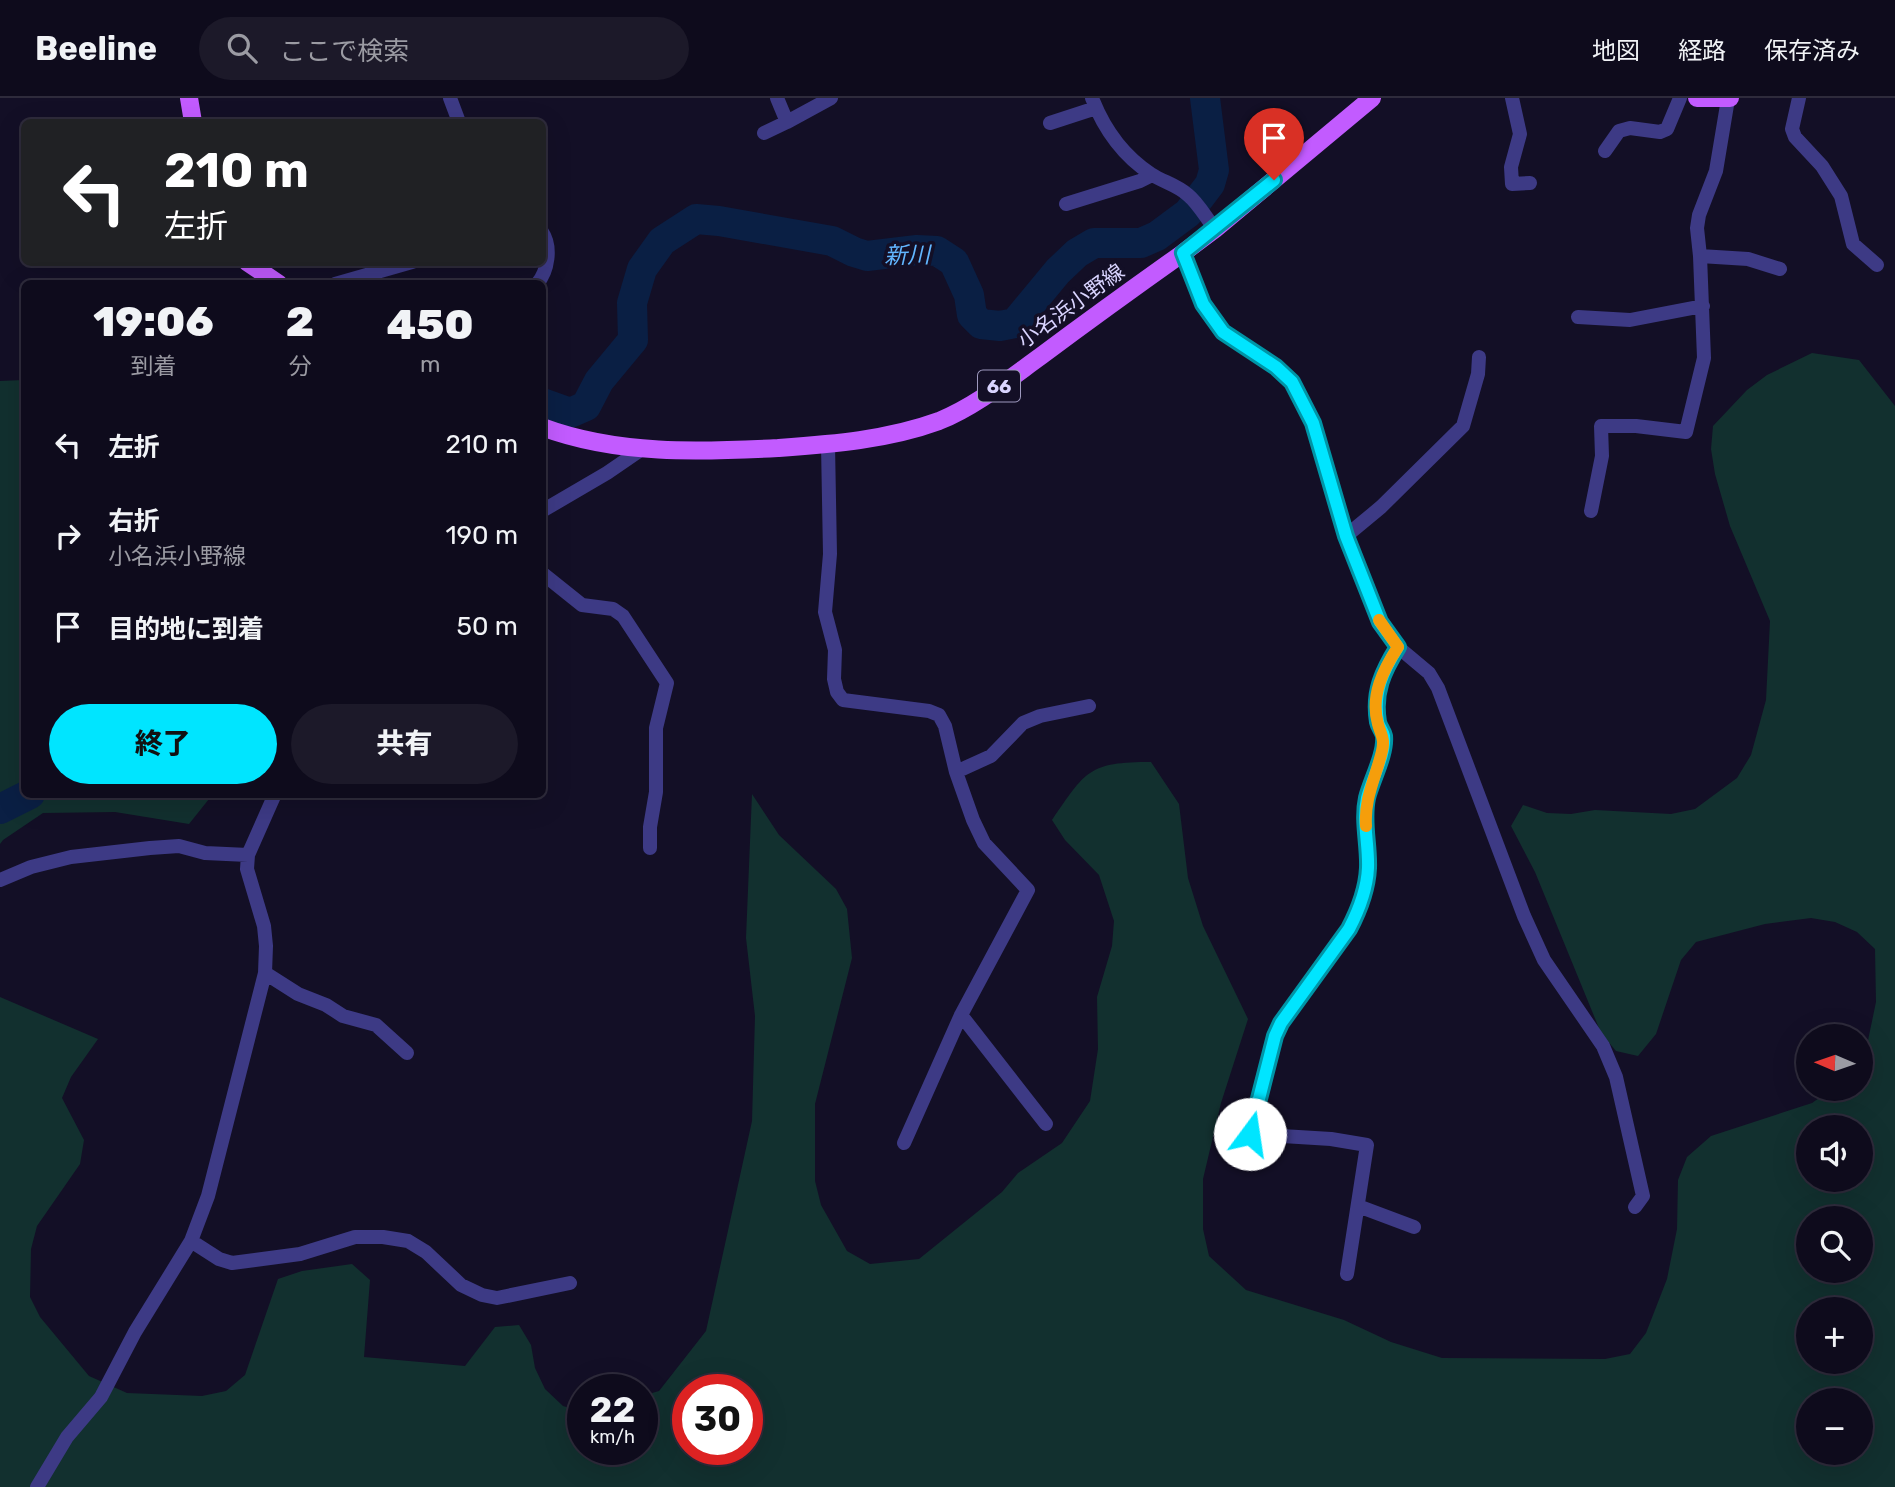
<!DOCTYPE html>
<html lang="ja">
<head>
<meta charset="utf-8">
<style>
	:root { --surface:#0e0b1c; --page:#1c1929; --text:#f1f3f6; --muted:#9b9ba3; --line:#2e2b3b; --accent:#00e5ff }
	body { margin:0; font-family:Rubik,"Noto Sans JP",sans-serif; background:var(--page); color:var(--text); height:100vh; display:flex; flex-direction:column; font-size:26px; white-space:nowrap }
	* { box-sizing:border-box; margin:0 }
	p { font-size:23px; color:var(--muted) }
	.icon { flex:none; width:38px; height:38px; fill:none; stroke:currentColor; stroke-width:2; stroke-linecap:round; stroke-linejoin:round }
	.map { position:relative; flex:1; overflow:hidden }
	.panel { position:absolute; left:21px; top:182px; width:525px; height:518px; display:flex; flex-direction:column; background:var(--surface); border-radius:10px; box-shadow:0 7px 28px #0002,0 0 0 2px var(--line) }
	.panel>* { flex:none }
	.hud { position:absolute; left:21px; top:21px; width:525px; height:147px; border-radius:10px; box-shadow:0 7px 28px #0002,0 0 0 2px var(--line); background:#202124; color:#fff; overflow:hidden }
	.needle { width:46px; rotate:272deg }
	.buttons { position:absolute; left:1796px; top:926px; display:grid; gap:14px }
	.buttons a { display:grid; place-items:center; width:77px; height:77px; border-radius:50%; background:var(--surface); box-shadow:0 7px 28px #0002,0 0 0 2px var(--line); font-size:35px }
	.speed { position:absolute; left:567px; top:1276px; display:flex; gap:14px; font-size:35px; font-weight:700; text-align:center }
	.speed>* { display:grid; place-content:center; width:91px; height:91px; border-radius:50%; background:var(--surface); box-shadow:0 7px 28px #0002,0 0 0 2px var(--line); line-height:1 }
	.speed small { font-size:18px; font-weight:400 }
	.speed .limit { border:10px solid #d22; background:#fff; color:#111 }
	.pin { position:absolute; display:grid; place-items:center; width:60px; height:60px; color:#fff; margin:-72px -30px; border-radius:50% 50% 50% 0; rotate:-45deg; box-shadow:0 0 7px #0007 }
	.pin .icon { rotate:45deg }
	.me { position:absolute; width:77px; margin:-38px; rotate:14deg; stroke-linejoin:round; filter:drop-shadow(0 0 5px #0008) }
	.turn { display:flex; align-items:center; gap:24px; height:147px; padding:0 28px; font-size:32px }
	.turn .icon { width:91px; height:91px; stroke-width:2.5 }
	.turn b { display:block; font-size:49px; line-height:60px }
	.eta { display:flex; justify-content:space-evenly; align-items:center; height:119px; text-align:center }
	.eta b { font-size:42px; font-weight:800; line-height:49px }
	.cta { display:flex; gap:14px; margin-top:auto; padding:14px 28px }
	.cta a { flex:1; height:80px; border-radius:42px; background:var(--accent); color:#111; font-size:28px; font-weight:800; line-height:80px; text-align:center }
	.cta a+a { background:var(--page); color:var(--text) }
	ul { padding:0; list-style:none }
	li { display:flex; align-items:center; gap:21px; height:91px; padding:0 28px }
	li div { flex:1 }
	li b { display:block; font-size:26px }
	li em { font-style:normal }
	header { display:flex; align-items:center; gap:42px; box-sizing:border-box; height:98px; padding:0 35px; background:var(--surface); border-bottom:2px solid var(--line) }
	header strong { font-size:33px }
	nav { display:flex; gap:38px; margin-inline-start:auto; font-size:24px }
	.search { width:490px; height:63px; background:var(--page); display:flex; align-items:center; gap:18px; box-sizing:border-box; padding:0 24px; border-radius:38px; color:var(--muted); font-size:26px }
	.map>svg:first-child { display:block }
	.green { fill:#12302f; fill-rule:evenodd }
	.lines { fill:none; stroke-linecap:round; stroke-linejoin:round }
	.river { stroke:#0a1f44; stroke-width:30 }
	.street { stroke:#3d3a85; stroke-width:14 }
	.primary { stroke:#c25bff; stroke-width:18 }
	.route-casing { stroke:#0095a6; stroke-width:18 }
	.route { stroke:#00e5ff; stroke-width:12 }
	.slow { stroke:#f59e0b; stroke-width:12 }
	.labels { text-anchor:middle; stroke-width:7; stroke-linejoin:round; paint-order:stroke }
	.shield { fill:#130f26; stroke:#9e99be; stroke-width:2 }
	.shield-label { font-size:19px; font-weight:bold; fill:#d9d4ff }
	.street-label { font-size:21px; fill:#d9d4ff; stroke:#130f26 }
	.water-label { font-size:23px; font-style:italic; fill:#62b6ff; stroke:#130f26 }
</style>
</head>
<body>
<header>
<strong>Beeline</strong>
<div class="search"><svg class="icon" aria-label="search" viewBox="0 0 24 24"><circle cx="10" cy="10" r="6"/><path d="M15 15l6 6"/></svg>ここで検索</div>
<nav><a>地図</a><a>経路</a><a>保存済み</a></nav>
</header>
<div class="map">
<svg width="1895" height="1389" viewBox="0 0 1895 1389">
	<rect width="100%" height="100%" fill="#130f26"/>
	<path class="green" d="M1812,255L1859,262L1895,308V1389H0V899L98,941L71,979L62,1000L84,1042L80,1066L37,1128L31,1151L30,1199L40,1219L89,1278L127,1295L202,1298L226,1293L245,1277L278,1181L302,1173L352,1166L370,1182L364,1259L465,1268L495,1229L519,1227L531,1247L535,1270L545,1291L563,1308L583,1314V1351H642V1298L659,1293L706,1233L752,1023L755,918L746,840L752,696L779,737L836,791L847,811L852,860L815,1006V1083L821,1107L847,1153L870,1166L919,1161L1002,1094L1018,1075L1062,1045L1090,1003L1098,951L1097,899L1112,848L1114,823L1099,777L1065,742L1052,722C1086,673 1088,664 1151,664L1179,706L1188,780L1203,828L1248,921L1221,1005L1203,1081V1131L1209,1158L1246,1192L1344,1222L1391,1244L1442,1260L1605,1261L1630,1256L1646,1235L1667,1181L1677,1131L1678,1082L1687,1059L1711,1038L1812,1005L1832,991L1860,990V961L1866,952L1876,904L1875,851L1857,834L1835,824L1811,820L1765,826L1696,844L1681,862L1656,936L1638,958L1616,953L1601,935L1535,774L1511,728L1523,707L1547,715L1571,716L1595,712L1671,716L1695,711L1737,680L1751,657L1766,602L1770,523L1730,428L1715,376L1711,351L1713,328L1747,292L1767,277ZM1808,1029H1860V1082H1808ZM1808,1120H1860V1172H1808ZM1808,1211H1860V1264H1808ZM688,1292H747V1351H688ZM1808,1302H1860V1354H1808Z
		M24,282V696L205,697L209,701L189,726L115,714L43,715L3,742L0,746V283Z"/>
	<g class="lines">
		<path class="river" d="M542,305L570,315L586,308L599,283L633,242L632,205L642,171L662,143L696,121L719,123L832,143L854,154L867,158L917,152L937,153L954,164L969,197L972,217L981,226L1000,228L1015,225L1058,173L1077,155L1094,145H1141L1157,138L1188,115L1210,86L1214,72L1205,0
			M0,711L30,696"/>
		<path class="street" d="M450,0L459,24
			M777,0L787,24L831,0
			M1092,0C1104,31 1122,57 1151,76C1163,84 1177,87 1188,97C1199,106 1206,120 1215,131
			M1512,0L1520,36L1511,69L1512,86L1530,85
			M1799,0L1792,31L1795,39L1822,68L1841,98L1853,146L1877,167
			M1728,1L1716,73L1699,117L1697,130L1700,158L1748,161L1780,171
			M1050,25L1096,10
			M764,35L787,24
			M1605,53L1619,33L1630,30L1660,34L1667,31L1680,0
			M1066,106L1140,83L1152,77
			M1183,155L1203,206L1223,234L1276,269L1292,284L1313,325L1346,438L1380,524L1398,549L1429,575L1438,590L1524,818L1544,862L1603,948L1616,979L1643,1098L1635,1109
			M335,186L412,164
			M537,186C548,173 552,149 542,134
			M1578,219L1630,222L1703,208
			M828,347L830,456L825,514L835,552L834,581L837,594L843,602L929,613L939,617L945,628L956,674L973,722L984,745L1028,792L961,917L904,1045
			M542,413L607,375L642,351
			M1591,413L1602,358L1601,328H1636L1686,334L1704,260L1700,158
			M1346,438L1381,409L1463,328L1478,276L1479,259
			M542,475L582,507L613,511L623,518L667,585L656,630V694L650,729V750
			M956,674L991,658L1023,625L1040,618L1089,608
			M0,782L31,769L71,759L150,750L179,748L205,755L248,757
			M265,875L298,896L326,907L343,918L376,927L407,955
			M961,917L1046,1026
			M1358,1108L1414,1129
			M191,1143L219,1161L232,1165L300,1156L355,1139H383L408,1143L426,1154L461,1187L482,1197L497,1200L570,1185
			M1347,1176L1367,1047L1331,1041L1250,1036L1275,938L1281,925L1349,831C1359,812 1367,791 1368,770C1369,747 1362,723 1367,700C1371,683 1387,655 1384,638C1383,633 1379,629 1378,624C1373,594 1383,573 1398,549
			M37,1389L67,1339L101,1299L135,1234L191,1143L208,1098L265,875L266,848L264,828L247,771L248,757L275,696"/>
		<path class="primary" d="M189,0L193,24
			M1697,0H1730
			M247,164L279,186
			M542,329C617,357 699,354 778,350C832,346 887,342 939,323C976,308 1009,281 1041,258C1088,223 1135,189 1183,155L1215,131L1372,0"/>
	</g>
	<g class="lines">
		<defs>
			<path id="route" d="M1250,1036L1275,938L1281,925L1349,831C1359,812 1367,791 1368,770C1369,747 1362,723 1367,700C1371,683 1386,656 1384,638C1383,633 1379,629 1378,624C1373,594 1383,573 1398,549L1380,524L1346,438L1313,325L1292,284L1276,269L1223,234L1203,206L1183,155L1274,82"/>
		</defs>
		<use href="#route" class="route-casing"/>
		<use href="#route" class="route"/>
		<path class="slow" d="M1366,728C1364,700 1376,679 1382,653C1385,641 1381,637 1378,626C1370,598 1383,572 1398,549L1379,522"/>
	</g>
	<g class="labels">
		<rect class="shield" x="978" y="272.5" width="42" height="31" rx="5"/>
		<g class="shield-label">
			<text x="999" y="295">66</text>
		</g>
		<g class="street-label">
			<text transform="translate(1071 208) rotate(-36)" y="7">小名浜小野線</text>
		</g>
		<g class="water-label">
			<text transform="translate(907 157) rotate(-1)" y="8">新川</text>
		</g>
	</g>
</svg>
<div class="buttons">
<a><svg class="needle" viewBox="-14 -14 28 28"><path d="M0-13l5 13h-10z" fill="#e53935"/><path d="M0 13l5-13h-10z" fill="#9b9ba3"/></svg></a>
<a><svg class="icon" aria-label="sound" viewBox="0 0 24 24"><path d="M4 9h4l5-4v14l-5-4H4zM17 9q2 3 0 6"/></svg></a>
<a><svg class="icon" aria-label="search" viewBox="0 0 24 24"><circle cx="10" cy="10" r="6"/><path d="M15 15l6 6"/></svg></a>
<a>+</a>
<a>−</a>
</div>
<div class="speed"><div>22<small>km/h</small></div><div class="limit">30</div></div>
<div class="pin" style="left:1274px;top:82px;background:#d93025"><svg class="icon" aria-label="arrive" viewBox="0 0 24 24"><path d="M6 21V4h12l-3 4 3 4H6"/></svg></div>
<svg class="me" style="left:1250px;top:1036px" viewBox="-20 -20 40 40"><circle r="19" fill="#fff"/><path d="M0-13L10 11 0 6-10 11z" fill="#00e5ff"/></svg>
<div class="hud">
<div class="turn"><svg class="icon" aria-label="left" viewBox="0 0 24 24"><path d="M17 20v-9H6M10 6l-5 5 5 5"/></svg><div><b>210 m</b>左折</div></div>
</div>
<section class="panel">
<div class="eta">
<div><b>19:06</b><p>到着</p></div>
<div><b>2</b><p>分</p></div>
<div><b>450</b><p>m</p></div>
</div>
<ul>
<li><svg class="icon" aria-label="left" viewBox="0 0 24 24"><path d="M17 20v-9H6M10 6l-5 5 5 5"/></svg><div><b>左折</b></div><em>210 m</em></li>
<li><svg class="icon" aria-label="right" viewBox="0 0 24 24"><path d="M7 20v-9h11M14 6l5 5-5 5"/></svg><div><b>右折</b><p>小名浜小野線</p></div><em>190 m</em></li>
<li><svg class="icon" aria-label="arrive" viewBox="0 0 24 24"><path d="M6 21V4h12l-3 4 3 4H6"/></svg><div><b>目的地に到着</b></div><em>50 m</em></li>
</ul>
<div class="cta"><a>終了</a><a>共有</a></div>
</section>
</div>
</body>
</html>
